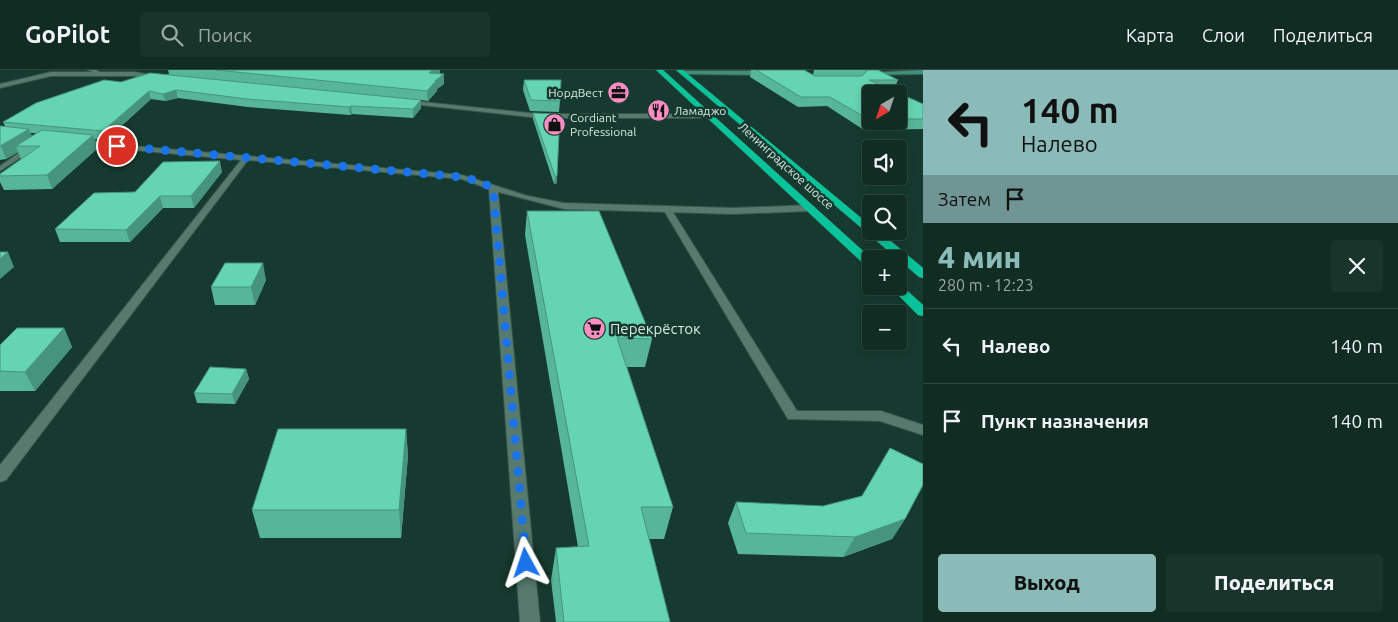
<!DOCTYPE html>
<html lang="ru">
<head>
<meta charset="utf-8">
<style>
	:root { --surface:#102c23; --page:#19342b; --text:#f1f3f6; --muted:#9ca7a6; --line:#304841; --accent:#8bbbb9 }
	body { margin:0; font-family:Ubuntu,sans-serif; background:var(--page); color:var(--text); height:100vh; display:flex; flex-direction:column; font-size:19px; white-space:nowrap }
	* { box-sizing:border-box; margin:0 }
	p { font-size:16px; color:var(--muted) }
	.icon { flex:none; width:28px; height:28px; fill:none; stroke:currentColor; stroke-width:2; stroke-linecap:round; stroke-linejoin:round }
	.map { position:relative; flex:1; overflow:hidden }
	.sheet { display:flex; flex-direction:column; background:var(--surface); width:475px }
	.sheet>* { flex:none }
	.hud { background:#8bbbb9; color:#111; overflow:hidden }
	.needle { width:32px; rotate:219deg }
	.buttons { position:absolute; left:862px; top:15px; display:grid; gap:10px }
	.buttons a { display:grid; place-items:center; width:45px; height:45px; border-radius:5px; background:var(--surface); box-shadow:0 2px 8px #0003,0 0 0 1px var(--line); font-size:25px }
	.pin { position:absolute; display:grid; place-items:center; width:42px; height:42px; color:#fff; margin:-21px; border:2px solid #fff; border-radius:50%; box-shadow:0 1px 5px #0007 }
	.me { position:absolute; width:55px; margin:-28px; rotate:355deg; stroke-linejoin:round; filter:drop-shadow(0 0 4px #0008) }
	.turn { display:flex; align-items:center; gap:18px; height:105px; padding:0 15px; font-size:22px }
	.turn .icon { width:65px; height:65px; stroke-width:2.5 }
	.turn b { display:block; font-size:35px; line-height:42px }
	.then { display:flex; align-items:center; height:48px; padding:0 15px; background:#0003; gap:10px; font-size:19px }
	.round { display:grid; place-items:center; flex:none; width:52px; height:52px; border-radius:5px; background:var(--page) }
	.headline { display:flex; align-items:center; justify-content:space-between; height:85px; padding:0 15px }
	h1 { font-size:30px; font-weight:800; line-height:38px; color:var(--accent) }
	.cta { display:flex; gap:10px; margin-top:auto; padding:10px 15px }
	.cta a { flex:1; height:58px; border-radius:5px; background:var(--accent); color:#111; font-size:20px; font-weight:800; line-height:58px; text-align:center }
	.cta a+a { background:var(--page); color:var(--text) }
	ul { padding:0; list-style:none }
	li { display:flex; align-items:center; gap:15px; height:75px; padding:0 15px; border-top:1px solid var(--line) }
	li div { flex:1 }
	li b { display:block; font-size:19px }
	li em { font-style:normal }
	header { display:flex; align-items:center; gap:30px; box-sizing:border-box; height:70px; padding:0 25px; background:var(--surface); border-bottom:1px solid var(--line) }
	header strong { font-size:24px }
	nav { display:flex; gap:28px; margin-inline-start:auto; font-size:18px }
	.search { width:350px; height:45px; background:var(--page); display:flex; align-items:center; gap:12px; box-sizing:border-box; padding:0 18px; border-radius:5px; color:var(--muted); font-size:19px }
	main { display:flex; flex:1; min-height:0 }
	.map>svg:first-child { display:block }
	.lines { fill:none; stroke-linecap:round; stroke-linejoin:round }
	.lane-casing { stroke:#38554c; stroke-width:2 }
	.street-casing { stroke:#38554c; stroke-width:2 }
	.secondary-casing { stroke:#38554c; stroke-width:2 }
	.highway-casing { stroke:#38554c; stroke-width:1 }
	.lane { fill:#567a6d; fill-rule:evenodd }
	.street { fill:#567a6d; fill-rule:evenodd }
	.secondary { fill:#3f907b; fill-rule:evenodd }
	.highway { fill:#09c49b; fill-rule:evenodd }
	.wall { fill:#57b698; fill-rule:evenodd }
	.shaded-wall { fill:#47947c }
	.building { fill:#65d4b1; stroke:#47947c }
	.route { stroke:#1a73e8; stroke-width:9; stroke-dasharray:0 16.2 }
	.labels { text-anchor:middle; stroke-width:5; stroke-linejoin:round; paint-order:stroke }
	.far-poi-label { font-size:12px; fill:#d7eae2; stroke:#163a2f; text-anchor:start }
	.far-street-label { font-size:12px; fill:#d7eae2; stroke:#163a2f }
	.poi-label { font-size:15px; fill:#d7eae2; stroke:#163a2f; text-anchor:start }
</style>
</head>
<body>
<header>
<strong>GoPilot</strong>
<div class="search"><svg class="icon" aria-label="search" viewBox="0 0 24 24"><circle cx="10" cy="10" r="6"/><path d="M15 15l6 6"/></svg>Поиск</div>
<nav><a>Карта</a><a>Слои</a><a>Поделиться</a></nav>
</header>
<main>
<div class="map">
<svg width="923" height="552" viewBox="0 0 923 552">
	<rect width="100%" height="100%" fill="#163a2f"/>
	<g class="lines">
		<defs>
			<path id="lane" d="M88,0H96L104,4L99,5Z
				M667,136L671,139L797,341H881L923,355V365L880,351L788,349L663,139Z"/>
			<path id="street" d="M51,2H134L164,7L161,9L134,6H51L0,18V14Z
				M404,30L539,44H709L712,46L709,48H539L402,33Z
				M76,71L462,105L528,126L564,133L733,138L811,135L815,138L811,141L733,144L564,139L498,122L540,552H520L489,119L462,109L248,90L6,410L0,412V395L241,90L79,75H76Z
				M30,75L37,77L0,101V96Z"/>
			<path id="secondary" d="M923,0V4L868,5L865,3Z
				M683,1H768L771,3L768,5L681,4Z"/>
			<path id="highway" d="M656,0H663L872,189L871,198L867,197Z
				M676,0H683L871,156V161H879L923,198V208L919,207Z
				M899,213L923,235V246L918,245L889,216H899Z"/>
		</defs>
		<use href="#lane" class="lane-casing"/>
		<use href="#street" class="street-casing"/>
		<use href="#secondary" class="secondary-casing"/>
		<use href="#highway" class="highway-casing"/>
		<use href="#lane" class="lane"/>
		<use href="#street" class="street"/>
		<use href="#secondary" class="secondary"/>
		<use href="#highway" class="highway"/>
	</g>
	<path class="wall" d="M168,0H440V4L444,14L437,19V21L428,31L421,30V38L413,48L352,44L350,45L248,37L178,28L165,31L151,29L106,70L95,69L98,78L52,119L4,120L0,112V104L21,89L18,82L6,89L0,90V56H5L3,52L121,12L169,4ZM30,63H36L32,66Z
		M751,0H804L813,5L814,0H878L898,10L894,19H890L923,34V59L864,60L827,36L798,37L750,7ZM871,24H899V51H871Z
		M524,10L560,31L559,42L530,41L523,20Z
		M533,43L557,106V113L554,114L533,49Z
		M222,102L194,138H163L130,172H60L55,159L135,122Z
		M527,141L652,269L645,297H627L673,437L664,469H649L670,552H556L551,510L556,478L578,477L525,165Z
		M266,210L255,235H215L211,217Z
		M64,258L72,277L35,321H0V275Z
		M246,299L249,309L235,334L197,333L194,323Z
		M406,359L408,386L401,468H260L252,440Z
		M736,432L905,449L892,469L843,487L738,484L728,453Z"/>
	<path class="shaded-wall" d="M433,0H440V4L429,3Z
		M444,4V14L437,19V21L428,31L427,21L435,11Z
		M176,20L178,28L165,31L163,24Z
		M149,21L151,29L106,70L103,61Z
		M421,30V38L413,48V39Z
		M351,36L352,44L350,45L349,37Z
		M29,59L34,71L16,76L18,82L6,89L1,76Z
		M93,65L98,78L52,119L47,105Z
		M220,91L222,102L194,138L191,126Z
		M555,106H557V113L554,114Z
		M160,126L163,138L130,172L126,160Z
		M8,182L14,197L0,209V189Z
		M263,193L266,210L255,235L251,217Z
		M64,258L72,277L35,321L25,302Z
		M246,299L249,309L235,334L232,324Z
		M406,359L408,386L401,468L399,440Z
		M905,449L892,469L843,487L855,467Z"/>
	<path class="building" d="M216,0H433L429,3L444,4L435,11H436L427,21Z
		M756,0H804L815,6H862L867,1L865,0H878L898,10H869L923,34V49H899V24H871V49H868L830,27H801Z
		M150,3L421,30L413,39L351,36L349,37L247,29L176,20L163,24L149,21L103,61L3,52L36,33L104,10L121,12Z
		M524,10H561L560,31L531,30Z
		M533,43L560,44L557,106H555Z
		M0,56L29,59L0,76Z
		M42,60L93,65L47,105L0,106V104L40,76H16Z
		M220,91L191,126H160L126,160L55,159L94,123L135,122L163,92Z
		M527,141H599L652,269L617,268L673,437H641L670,552H564L556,478L589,476Z
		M0,182H8L0,189Z
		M225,193H263L251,217H211Z
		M17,258H64L25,302L0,301V275Z
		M210,297L246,299L232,324L194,323Z
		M278,359H406L399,440H252Z
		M890,378L923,394V415L905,449L855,467L746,463L736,432L823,436L862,426Z"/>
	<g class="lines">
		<path class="route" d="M117,76L462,107L478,111L493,118L526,493"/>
	</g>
	<defs>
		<symbol id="office-disc" viewBox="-11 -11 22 22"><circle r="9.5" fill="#fb8fc4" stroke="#163a2f"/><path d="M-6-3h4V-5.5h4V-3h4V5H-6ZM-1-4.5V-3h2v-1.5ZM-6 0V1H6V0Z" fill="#111"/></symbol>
		<symbol id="restaurant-disc" viewBox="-11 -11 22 22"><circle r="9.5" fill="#fb8fc4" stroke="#163a2f"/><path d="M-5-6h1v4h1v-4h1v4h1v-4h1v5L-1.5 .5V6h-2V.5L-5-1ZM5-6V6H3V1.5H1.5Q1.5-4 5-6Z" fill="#111"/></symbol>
		<symbol id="shop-disc" viewBox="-11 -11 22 22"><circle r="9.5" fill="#fb8fc4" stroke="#163a2f"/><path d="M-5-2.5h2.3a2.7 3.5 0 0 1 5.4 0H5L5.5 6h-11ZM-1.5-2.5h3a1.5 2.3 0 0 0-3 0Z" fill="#111"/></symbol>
		<symbol id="supermarket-disc" viewBox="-11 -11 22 22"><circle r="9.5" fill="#fb8fc4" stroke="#163a2f"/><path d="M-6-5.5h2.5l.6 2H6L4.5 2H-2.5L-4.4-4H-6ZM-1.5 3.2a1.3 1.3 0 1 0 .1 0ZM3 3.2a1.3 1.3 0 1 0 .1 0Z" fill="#111"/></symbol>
	</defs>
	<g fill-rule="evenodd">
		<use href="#office-disc" x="606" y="10" width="25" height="25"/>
		<use href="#restaurant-disc" x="646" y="28" width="25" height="25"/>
		<use href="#shop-disc" x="542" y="42" width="25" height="25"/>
		<use href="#supermarket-disc" x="582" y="246" width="25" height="25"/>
	</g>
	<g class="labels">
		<g class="far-poi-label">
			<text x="603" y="27" text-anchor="end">НордВест</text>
			<text x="674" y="45">Ламаджо</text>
			<text x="570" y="52">Cordiant<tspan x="570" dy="14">Professional</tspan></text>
		</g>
		<g class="far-street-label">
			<text transform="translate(786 96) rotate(42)" y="4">Ленинградское шоссе</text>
		</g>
		<g class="poi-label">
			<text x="610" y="264">Перекрёсток</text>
		</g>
	</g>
</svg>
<div class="buttons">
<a><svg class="needle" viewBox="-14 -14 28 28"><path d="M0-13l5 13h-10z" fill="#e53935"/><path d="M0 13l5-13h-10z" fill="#9ca7a6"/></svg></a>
<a><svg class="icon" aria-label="sound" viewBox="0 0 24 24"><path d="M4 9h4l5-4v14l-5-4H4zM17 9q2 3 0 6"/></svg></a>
<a><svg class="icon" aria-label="search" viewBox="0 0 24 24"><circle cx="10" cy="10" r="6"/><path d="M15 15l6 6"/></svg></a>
<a>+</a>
<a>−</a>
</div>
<div class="pin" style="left:117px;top:76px;background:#d93025"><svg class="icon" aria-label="arrive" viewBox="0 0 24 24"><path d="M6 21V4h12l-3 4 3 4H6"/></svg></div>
<svg class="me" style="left:526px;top:493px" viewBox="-20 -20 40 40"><path d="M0-17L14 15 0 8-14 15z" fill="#1a73e8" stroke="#fff" stroke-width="4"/></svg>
</div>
<section class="sheet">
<div class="hud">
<div class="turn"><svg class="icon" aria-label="left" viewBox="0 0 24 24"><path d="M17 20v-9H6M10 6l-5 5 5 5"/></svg><div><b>140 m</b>Налево</div></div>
<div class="then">Затем<svg class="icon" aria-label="arrive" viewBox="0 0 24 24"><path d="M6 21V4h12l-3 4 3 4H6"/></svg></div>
</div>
<div class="headline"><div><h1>4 мин</h1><p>280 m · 12:23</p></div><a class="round"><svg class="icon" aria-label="close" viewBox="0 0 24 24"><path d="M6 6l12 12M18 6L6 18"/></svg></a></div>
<ul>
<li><svg class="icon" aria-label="left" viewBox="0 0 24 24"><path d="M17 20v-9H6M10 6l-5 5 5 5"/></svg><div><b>Налево</b></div><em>140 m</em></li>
<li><svg class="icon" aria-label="arrive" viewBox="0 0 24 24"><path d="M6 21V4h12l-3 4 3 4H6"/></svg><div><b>Пункт назначения</b></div><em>140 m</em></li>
</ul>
<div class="cta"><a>Выход</a><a>Поделиться</a></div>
</section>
</main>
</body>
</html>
